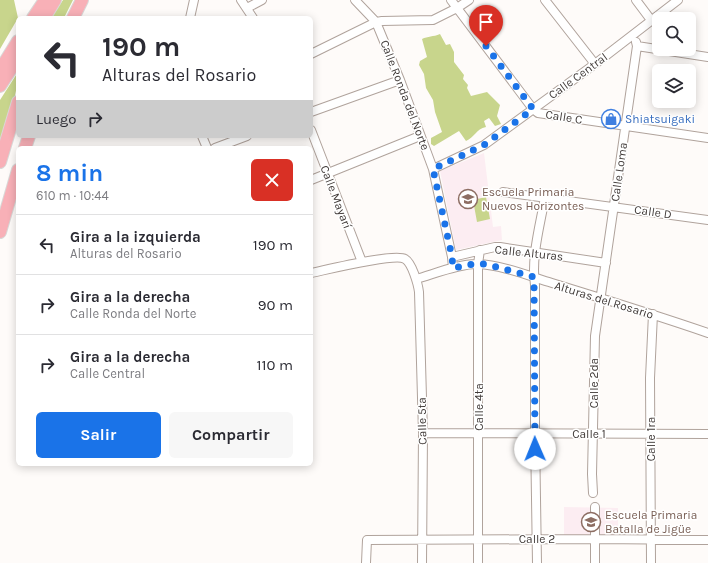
<!DOCTYPE html>
<html lang="es">
<head>
<meta charset="utf-8">
<style>
	:root { --surface:#fff; --page:#f7f7f7; --text:#2b2b33; --muted:#7c7c81; --line:#e1e1e2; --accent:#1a73e8 }
	body { margin:0; font-family:Karla,sans-serif; background:var(--page); color:var(--text); height:100vh; display:flex; flex-direction:column; font-size:15px; white-space:nowrap }
	* { box-sizing:border-box; margin:0 }
	p { font-size:13px; color:var(--muted) }
	.icon { flex:none; width:22px; height:22px; fill:none; stroke:currentColor; stroke-width:2; stroke-linecap:round; stroke-linejoin:round }
	.map { position:relative; flex:1; overflow:hidden }
	.drawer { position:absolute; left:16px; top:146px; width:297px; height:320px; display:flex; flex-direction:column; background:var(--surface); border-radius:6px; box-shadow:0 2px 10px #0003 }
	.drawer>* { flex:none }
	.hud { position:absolute; left:16px; top:16px; width:297px; height:122px; border-radius:6px; box-shadow:0 2px 10px #0003; background:#fff; color:var(--text); overflow:hidden }
	.tools { position:absolute; left:652px; top:12px; display:grid; gap:8px }
	.tools a { display:grid; place-items:center; width:44px; height:44px; border-radius:6px; background:var(--surface); box-shadow:0 2px 10px #0003; font-size:20px }
	.pin { position:absolute; display:grid; place-items:center; width:34px; height:34px; color:#fff; margin:-41px -17px; border-radius:50% 50% 50% 0; rotate:-45deg; box-shadow:0 0 4px #0007 }
	.pin .icon { rotate:45deg }
	.me { position:absolute; width:44px; margin:-22px; rotate:359deg; stroke-linejoin:round; filter:drop-shadow(0 0 3px #0008) }
	.turn { display:flex; align-items:center; gap:14px; height:84px; padding:0 20px; font-size:18px }
	.turn .icon { width:52px; height:52px; stroke-width:2.5 }
	.turn b { display:block; font-size:28px; line-height:34px }
	.then { display:flex; align-items:center; height:38px; padding:0 20px; background:#0003; gap:8px; font-size:15px }
	.round { display:grid; place-items:center; flex:none; width:42px; height:42px; border-radius:6px; background:var(--page) }
	.headline { display:flex; align-items:center; justify-content:space-between; height:68px; padding:0 20px }
	h1 { font-size:24px; font-weight:700; line-height:30px; color:var(--accent) }
	.cta { display:flex; gap:8px; margin-top:auto; padding:8px 20px }
	.cta a { flex:1; height:46px; border-radius:6px; background:var(--accent); color:#fff; font-size:16px; font-weight:700; line-height:46px; text-align:center }
	.cta a+a { background:var(--page); color:var(--text) }
	ul { padding:0; list-style:none }
	li { display:flex; align-items:center; gap:12px; height:60px; padding:0 20px; border-top:1px solid var(--line) }
	li div { flex:1 }
	li b { display:block; font-size:15px }
	li em { font-style:normal }
	.map>svg:first-child { display:block }
	.education { fill:#fcedf2 }
	.green { fill:#c8d58c }
	.lines { fill:none; stroke-linecap:round; stroke-linejoin:round }
	.minor-casing { stroke:#b0a39c; stroke-width:10 }
	.highway-casing { stroke:#d9d8d7; stroke-width:14 }
	.minor { stroke:#fff; stroke-width:8 }
	.highway { stroke:#f8b0b7; stroke-width:12 }
	.route { stroke:#1a73e8; stroke-width:7; stroke-dasharray:0 12.6 }
	.labels { text-anchor:middle; stroke-width:3; stroke-linejoin:round; paint-order:stroke }
	.street-label { font-size:12px; fill:#413b39; stroke:#fff }
	.shop-label { font-size:12px; fill:#366cbe; stroke:#fff; text-anchor:start }
	.education-label { font-size:12px; fill:#785e54; stroke:#fff; text-anchor:start }
</style>
</head>
<body>
<div class="map">
<svg width="708" height="563" viewBox="0 0 708 563">
	<rect width="100%" height="100%" fill="#fefbf9"/>
	<path class="education" d="M484,153L493,227L501,226L502,240L456,250L440,171Z
		M564,507L618,508V535L564,537Z"/>
	<path class="green" d="M0,0H14L18,18L0,49Z
		M63,0H73L64,18H51Z
		M440,34L446,45L450,44L454,52V62L464,75L463,79L468,85L467,88L471,96L487,92L500,105L497,116L501,124L495,126L489,118L484,121L486,127C476,129 474,138 466,141L459,131L434,146L431,144V138L442,132L435,112L433,100L426,88L424,74L419,65L420,61L427,57L422,39C428,36 433,37 440,34Z
		M18,72C18,96 7,120 0,143V100Z
		M486,197L490,219L477,222L473,200Z"/>
	<g class="lines">
		<defs>
			<path id="minor" d="M241,0L253,18
				M355,0L376,22L400,80L433,169L452,257L453,268
				M451,0L533,109L538,113L708,138
				M545,0L595,64
				M636,0L651,20
				M247,8L262,0
				M190,18L194,0
				M636,42L637,46L708,57
				M311,54L376,22L382,21L433,20L457,8L469,0
				M311,112L400,80
				M311,130L362,262
				M202,136L207,148
				M215,148L247,136
				M433,169L484,145L595,64L678,0
				M311,180L420,136
				M503,192L708,220
				M452,257L495,247H500L606,263
				M311,273C326,270 395,253 405,259C412,263 418,284 419,292L423,433L422,563
				M416,279C434,274 461,263 478,264C502,265 529,276 552,283C604,299 656,315 708,333
				M423,433L708,434
				M593,493L592,474L595,336L637,46
				M595,507V563
				M366,563L367,540L595,539L708,540
				M478,563V264L480,250
				M537,563L535,434V285C531,256 540,226 545,197
				M651,563L650,378L653,314"/>
			<path id="highway" d="M33,18L45,0
				M44,18L55,0
				M73,18L82,0
				M0,70L18,41
				M0,86L18,58
				M25,148L29,136
				M0,162L18,102
				M0,232L18,170"/>
		</defs>
		<use href="#minor" class="minor-casing"/>
		<use href="#highway" class="highway-casing"/>
		<use href="#minor" class="minor"/>
		<use href="#highway" class="highway"/>
	</g>
	<g class="lines">
		<path class="route" d="M486,46L533,109L484,145L433,169L452,257L453,268L474,264H485L534,277L535,449"/>
	</g>
	<defs>
		<symbol id="shop-ring" viewBox="-11 -11 22 22"><circle r="9.5" fill="#fff" stroke="#3f7fe0" stroke-width="1.5"/><path d="M-5-2.5h2.3a2.7 3.5 0 0 1 5.4 0H5L5.5 6h-11ZM-1.5-2.5h3a1.5 2.3 0 0 0-3 0Z" fill="#3f7fe0"/></symbol>
		<symbol id="school-ring" viewBox="-11 -11 22 22"><circle r="9.5" fill="#fff" stroke="#8d6e63" stroke-width="1.5"/><path d="M0-5L7-2L0 1L-7-2ZM-4 1L0 2.5L4 1V4Q0 6-4 4Z" fill="#8d6e63"/></symbol>
	</defs>
	<g fill-rule="evenodd">
		<use href="#shop-ring" x="600" y="108" width="22" height="22"/>
		<use href="#school-ring" x="457" y="188" width="22" height="22"/>
		<use href="#school-ring" x="580" y="511" width="22" height="22"/>
	</g>
	<g class="labels">
		<g class="street-label">
			<text transform="translate(578 76) rotate(-36)" y="4">Calle Central</text>
			<text transform="translate(405 95) rotate(69)" y="4">Calle Ronda del Norte</text>
			<text transform="translate(564 117) rotate(9)" y="4">Calle C</text>
			<text transform="translate(619 172) rotate(-82)" y="4">Calle Loma</text>
			<text transform="translate(336 197) rotate(69)" y="4">Calle Mayarí</text>
			<text transform="translate(653 212) rotate(8)" y="4">Calle D</text>
			<text transform="translate(529 253) rotate(6)" y="4">Calle Alturas</text>
			<text transform="translate(604 300) rotate(17)" y="4">Alturas del Rosario</text>
			<text transform="translate(594 383) rotate(-90)" y="4">Calle 2da</text>
			<text transform="translate(479 407) rotate(-90)" y="4">Calle 4ta</text>
			<text transform="translate(422 421) rotate(-91)" y="4">Calle 5ta</text>
			<text x="589" y="438">Calle 1</text>
			<text transform="translate(651 439) rotate(-90)" y="4">Calle 1ra</text>
			<text x="537" y="543">Calle 2</text>
		</g>
		<g class="shop-label">
			<text x="625" y="123">Shiatsuigaki</text>
		</g>
		<g class="education-label">
			<text x="482" y="196">Escuela Primaria<tspan x="482" dy="14">Nuevos Horizontes</tspan></text>
			<text x="605" y="519">Escuela Primaria<tspan x="605" dy="14">Batalla de Jigüe</tspan></text>
		</g>
	</g>
</svg>
<div class="tools">
<a><svg class="icon" aria-label="search" viewBox="0 0 24 24"><circle cx="10" cy="10" r="6"/><path d="M15 15l6 6"/></svg></a>
<a><svg class="icon" aria-label="layers" viewBox="0 0 24 24"><path d="M12 4l9 5-9 5-9-5zM3 14l9 5 9-5"/></svg></a>
</div>
<div class="pin" style="left:486px;top:46px;background:#d93025"><svg class="icon" aria-label="arrive" viewBox="0 0 24 24"><path d="M6 21V4h12l-3 4 3 4H6"/></svg></div>
<svg class="me" style="left:535px;top:449px" viewBox="-20 -20 40 40"><circle r="19" fill="#fff"/><path d="M0-13L10 11 0 6-10 11z" fill="#1a73e8"/></svg>
<div class="hud">
<div class="turn"><svg class="icon" aria-label="left" viewBox="0 0 24 24"><path d="M17 20v-9H6M10 6l-5 5 5 5"/></svg><div><b>190 m</b>Alturas del Rosario</div></div>
<div class="then">Luego<svg class="icon" aria-label="right" viewBox="0 0 24 24"><path d="M7 20v-9h11M14 6l5 5-5 5"/></svg></div>
</div>
<section class="drawer">
<div class="headline"><div><h1>8 min</h1><p>610 m · 10:44</p></div><a class="round" style="background:#d93025;color:#fff"><svg class="icon" aria-label="close" viewBox="0 0 24 24"><path d="M6 6l12 12M18 6L6 18"/></svg></a></div>
<ul>
<li><svg class="icon" aria-label="left" viewBox="0 0 24 24"><path d="M17 20v-9H6M10 6l-5 5 5 5"/></svg><div><b>Gira a la izquierda</b><p>Alturas del Rosario</p></div><em>190 m</em></li>
<li><svg class="icon" aria-label="right" viewBox="0 0 24 24"><path d="M7 20v-9h11M14 6l5 5-5 5"/></svg><div><b>Gira a la derecha</b><p>Calle Ronda del Norte</p></div><em>90 m</em></li>
<li><svg class="icon" aria-label="right" viewBox="0 0 24 24"><path d="M7 20v-9h11M14 6l5 5-5 5"/></svg><div><b>Gira a la derecha</b><p>Calle Central</p></div><em>110 m</em></li>
</ul>
<div class="cta"><a>Salir</a><a>Compartir</a></div>
</section>
</div>
</body>
</html>
